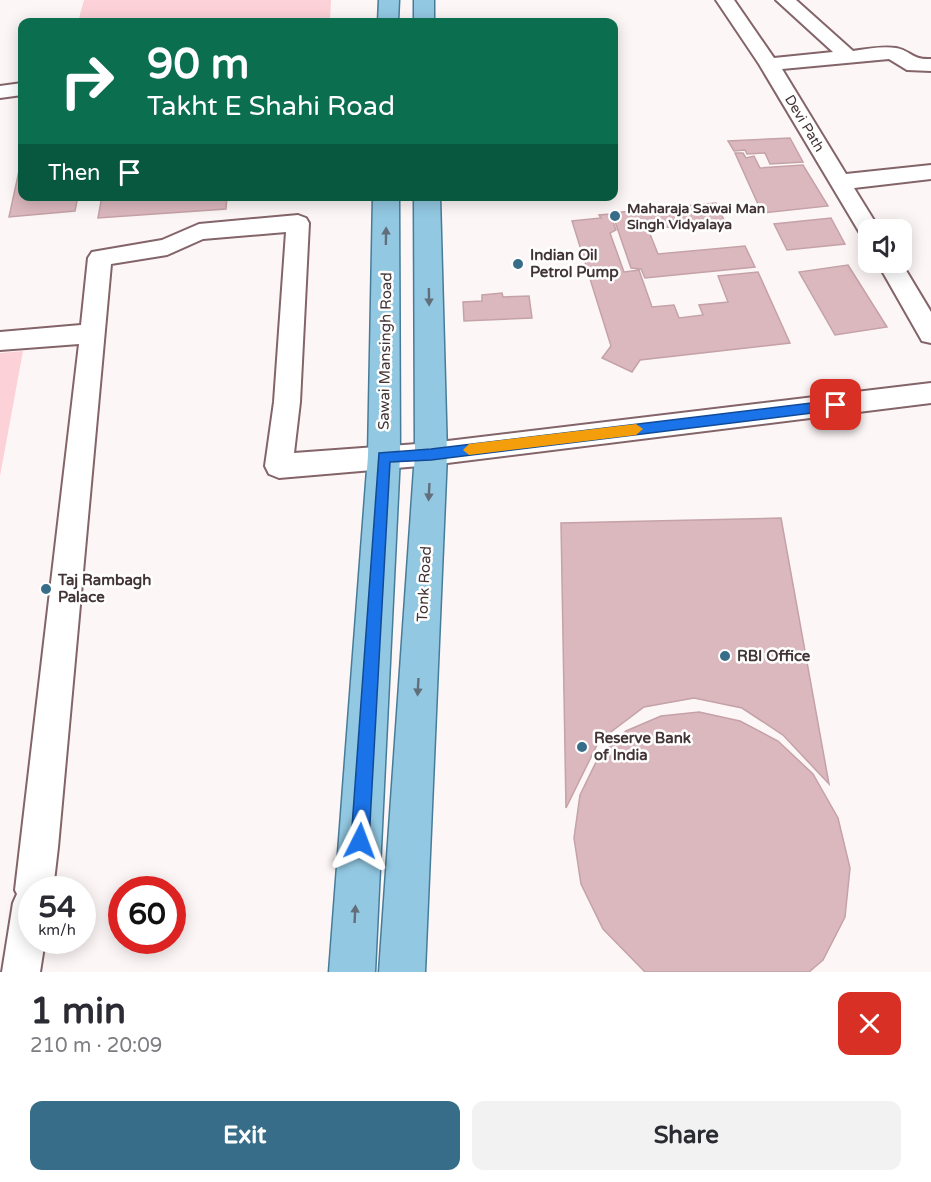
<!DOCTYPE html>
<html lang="en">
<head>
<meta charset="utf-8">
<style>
	:root { --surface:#fff; --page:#f2f2f3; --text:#2b2b33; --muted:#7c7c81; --accent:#376d89 }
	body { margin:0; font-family:"Varela Round",sans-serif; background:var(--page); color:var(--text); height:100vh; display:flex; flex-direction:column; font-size:22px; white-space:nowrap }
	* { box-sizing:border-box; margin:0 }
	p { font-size:20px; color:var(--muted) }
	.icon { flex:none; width:33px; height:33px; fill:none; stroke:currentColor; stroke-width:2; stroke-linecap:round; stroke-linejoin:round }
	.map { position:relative; height:972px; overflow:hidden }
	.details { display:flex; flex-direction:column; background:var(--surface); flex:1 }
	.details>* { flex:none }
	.hud { position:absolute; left:18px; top:18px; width:600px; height:183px; border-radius:12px; box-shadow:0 3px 15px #0003; background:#0b6e4f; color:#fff; overflow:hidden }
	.controls { position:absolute; left:858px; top:219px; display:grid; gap:12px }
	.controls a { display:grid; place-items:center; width:54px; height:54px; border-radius:12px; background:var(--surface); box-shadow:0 3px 15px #0003; font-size:30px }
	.speed { position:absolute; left:18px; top:876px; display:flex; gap:12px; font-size:30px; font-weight:700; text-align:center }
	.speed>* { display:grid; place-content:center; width:78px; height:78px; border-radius:50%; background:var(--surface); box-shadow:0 3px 15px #0003; line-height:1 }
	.speed small { font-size:15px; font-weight:400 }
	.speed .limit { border:9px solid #d22; background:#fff; color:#111 }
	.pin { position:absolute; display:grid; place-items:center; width:51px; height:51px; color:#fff; margin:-26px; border-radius:12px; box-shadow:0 3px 9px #0006 }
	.me { position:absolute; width:66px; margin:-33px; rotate:3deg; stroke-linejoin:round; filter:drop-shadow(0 0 4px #0008) }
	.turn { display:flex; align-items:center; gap:21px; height:126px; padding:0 30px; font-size:27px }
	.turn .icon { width:78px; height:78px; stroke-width:2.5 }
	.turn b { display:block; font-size:42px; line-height:51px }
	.then { display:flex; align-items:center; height:57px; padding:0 30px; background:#0003; gap:12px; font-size:22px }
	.round { display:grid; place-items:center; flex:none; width:63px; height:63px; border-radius:12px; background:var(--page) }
	.head { display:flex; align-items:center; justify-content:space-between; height:102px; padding:0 30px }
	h1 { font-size:36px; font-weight:700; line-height:45px }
	.primary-button { display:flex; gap:12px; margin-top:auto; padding:12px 30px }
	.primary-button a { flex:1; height:69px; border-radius:12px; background:var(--accent); color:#fff; font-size:24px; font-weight:700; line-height:69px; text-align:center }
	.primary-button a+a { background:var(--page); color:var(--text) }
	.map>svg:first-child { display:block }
	.green { fill:#fcd1d8 }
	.building { fill:#dbb8be; stroke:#c4a2a7; stroke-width:1.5 }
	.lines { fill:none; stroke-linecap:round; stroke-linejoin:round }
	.minor-casing { stroke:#836469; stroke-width:4 }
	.major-casing { stroke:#477c99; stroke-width:3 }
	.minor { fill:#fff; fill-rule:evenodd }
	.major { fill:#92c8e2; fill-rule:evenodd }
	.oneway { fill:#626f7b }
	.route { fill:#1a73e8; stroke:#114b97; stroke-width:1.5 }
	.slow { fill:#f59e0b }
	.poi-dot { fill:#376d89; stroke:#fff; stroke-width:2 }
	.labels { text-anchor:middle; stroke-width:5; stroke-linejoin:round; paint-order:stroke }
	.far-street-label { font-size:14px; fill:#423436; stroke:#fff }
	.far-poi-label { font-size:14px; font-weight:bold; fill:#423436; stroke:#fff; text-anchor:start }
	.poi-label { font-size:15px; font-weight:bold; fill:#423436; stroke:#fff; text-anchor:start }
	.street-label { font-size:15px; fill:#423436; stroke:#fff }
</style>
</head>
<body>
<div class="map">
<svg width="931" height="972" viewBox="0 0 931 972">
	<rect width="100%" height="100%" fill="#fdf6f7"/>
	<path class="green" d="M84,0H331L330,22H78Z
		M23,351L0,476V353Z"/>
	<path class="building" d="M790,138L803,162L770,164L765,153L747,154L745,150L734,151L728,141Z
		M735,153H743L746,158L754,156L760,168L803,165L828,206L762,213Z
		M22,157V196H78L75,211L9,217Z
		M102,196H227L226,209L98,218Z
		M716,203L725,222L648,229L658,254L745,246L755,267L645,278L641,269L631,268L612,213Z
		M610,214L616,230L610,233L624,272L639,270L652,307L674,305L679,318L703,315L699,305L728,302L718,276L758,272L790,343L640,360L632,372L602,358L611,346L572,221L601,218L599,215Z
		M831,218L845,244L787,250L774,224Z
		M848,265L887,327L835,335L799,272Z
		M502,293L503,297L529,296L532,318L464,321L463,302L482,301V295Z
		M781,518L829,784L783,735L742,708L694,698L644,707L599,741L566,808L561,523Z
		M699,712L740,721L778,741L813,774L838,818L850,868L845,917L823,960L809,972H645L603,929L581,884L574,838L580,795L598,758L626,731L661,716Z"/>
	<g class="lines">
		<defs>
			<path id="minor" d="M716,0H734L774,58L833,52L776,0H796L853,51C867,49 882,46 896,48C912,51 911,60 931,59V71L907,70L889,59L782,69L846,174L931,165V179L854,188L880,230H868V238L861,235L759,64Z
				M22,83V95L0,98V86Z
				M298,215L306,218L309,223L300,402L294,453L431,443L931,383V403L431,465L279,478L269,474L265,466L274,402L286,232L203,239L167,255L111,264L58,847L53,890H32V940H45L40,972H2L13,903L17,894L15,890L79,344L0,350V332L81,325L88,258L92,252L162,240L199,224Z
				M877,262H901L931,312V343L922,341Z"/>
			<path id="major" d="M379,0H399L398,22H378Z
				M414,0H434V22H414Z
				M373,196H399L400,456L375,972H329L368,456Z
				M414,196H440L447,454L425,972H379L415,454Z"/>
		</defs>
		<use href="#minor" class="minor-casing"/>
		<use href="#major" class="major-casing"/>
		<use href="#minor" class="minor"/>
		<use href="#major" class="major"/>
	</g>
	<defs><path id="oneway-solid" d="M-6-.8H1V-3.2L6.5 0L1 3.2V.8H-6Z" transform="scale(1.5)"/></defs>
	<g class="oneway">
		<use href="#oneway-solid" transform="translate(386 236) rotate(-89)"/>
		<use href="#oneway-solid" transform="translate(429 297) rotate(89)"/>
		<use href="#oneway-solid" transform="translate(429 492) rotate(93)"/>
		<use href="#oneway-solid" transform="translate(418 687) rotate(93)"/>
		<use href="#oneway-solid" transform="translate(355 914) rotate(-87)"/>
	</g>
	<path class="route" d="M836,400L842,405L836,410L431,460L390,462L369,841L366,847L360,849L354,847L351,841L379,453L431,449Z"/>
	<path class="slow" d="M636,424L643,429L636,435L469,455L463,450L469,444Z"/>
	<g class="poi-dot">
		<circle cx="615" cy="216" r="6"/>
		<circle cx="518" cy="264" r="6"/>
		<circle cx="46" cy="589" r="6"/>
		<circle cx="725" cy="656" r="6"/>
		<circle cx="582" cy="747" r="6"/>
	</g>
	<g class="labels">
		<g class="far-street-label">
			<text transform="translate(805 123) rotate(59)" y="5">Devi Path</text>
		</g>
		<g class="far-poi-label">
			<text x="627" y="213">Maharaja Sawai Man<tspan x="627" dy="16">Singh Vidyalaya</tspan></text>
		</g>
		<g class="poi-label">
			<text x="530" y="260">Indian Oil<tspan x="530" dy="17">Petrol Pump</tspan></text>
			<text x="58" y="585">Taj Rambagh<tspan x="58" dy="17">Palace</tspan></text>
			<text x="737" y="661">RBI Office</text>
			<text x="594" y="743">Reserve Bank<tspan x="594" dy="17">of India</tspan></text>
		</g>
		<g class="street-label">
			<text transform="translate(385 351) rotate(-89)" y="5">Sawai Mansingh Road</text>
			<text transform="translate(424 584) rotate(-87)" y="5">Tonk Road</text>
		</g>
	</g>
</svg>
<div class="controls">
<a><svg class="icon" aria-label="sound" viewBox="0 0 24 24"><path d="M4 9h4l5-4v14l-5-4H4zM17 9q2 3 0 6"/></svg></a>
</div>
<div class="speed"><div>54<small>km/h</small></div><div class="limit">60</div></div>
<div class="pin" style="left:836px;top:405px;background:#d93025"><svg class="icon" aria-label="arrive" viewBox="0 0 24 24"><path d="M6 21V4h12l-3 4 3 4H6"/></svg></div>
<svg class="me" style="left:360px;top:841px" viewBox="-20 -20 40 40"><path d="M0-17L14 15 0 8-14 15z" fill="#1a73e8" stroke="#fff" stroke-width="4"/></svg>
<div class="hud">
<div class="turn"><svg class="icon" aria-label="right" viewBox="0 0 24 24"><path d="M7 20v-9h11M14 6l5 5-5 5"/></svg><div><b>90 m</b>Takht E Shahi Road</div></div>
<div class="then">Then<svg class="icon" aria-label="arrive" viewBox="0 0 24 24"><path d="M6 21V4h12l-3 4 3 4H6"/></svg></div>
</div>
</div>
<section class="details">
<div class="head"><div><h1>1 min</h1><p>210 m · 20:09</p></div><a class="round" style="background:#d93025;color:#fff"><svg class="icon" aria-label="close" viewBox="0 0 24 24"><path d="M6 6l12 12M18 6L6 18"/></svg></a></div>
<div class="primary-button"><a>Exit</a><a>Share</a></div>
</section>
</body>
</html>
